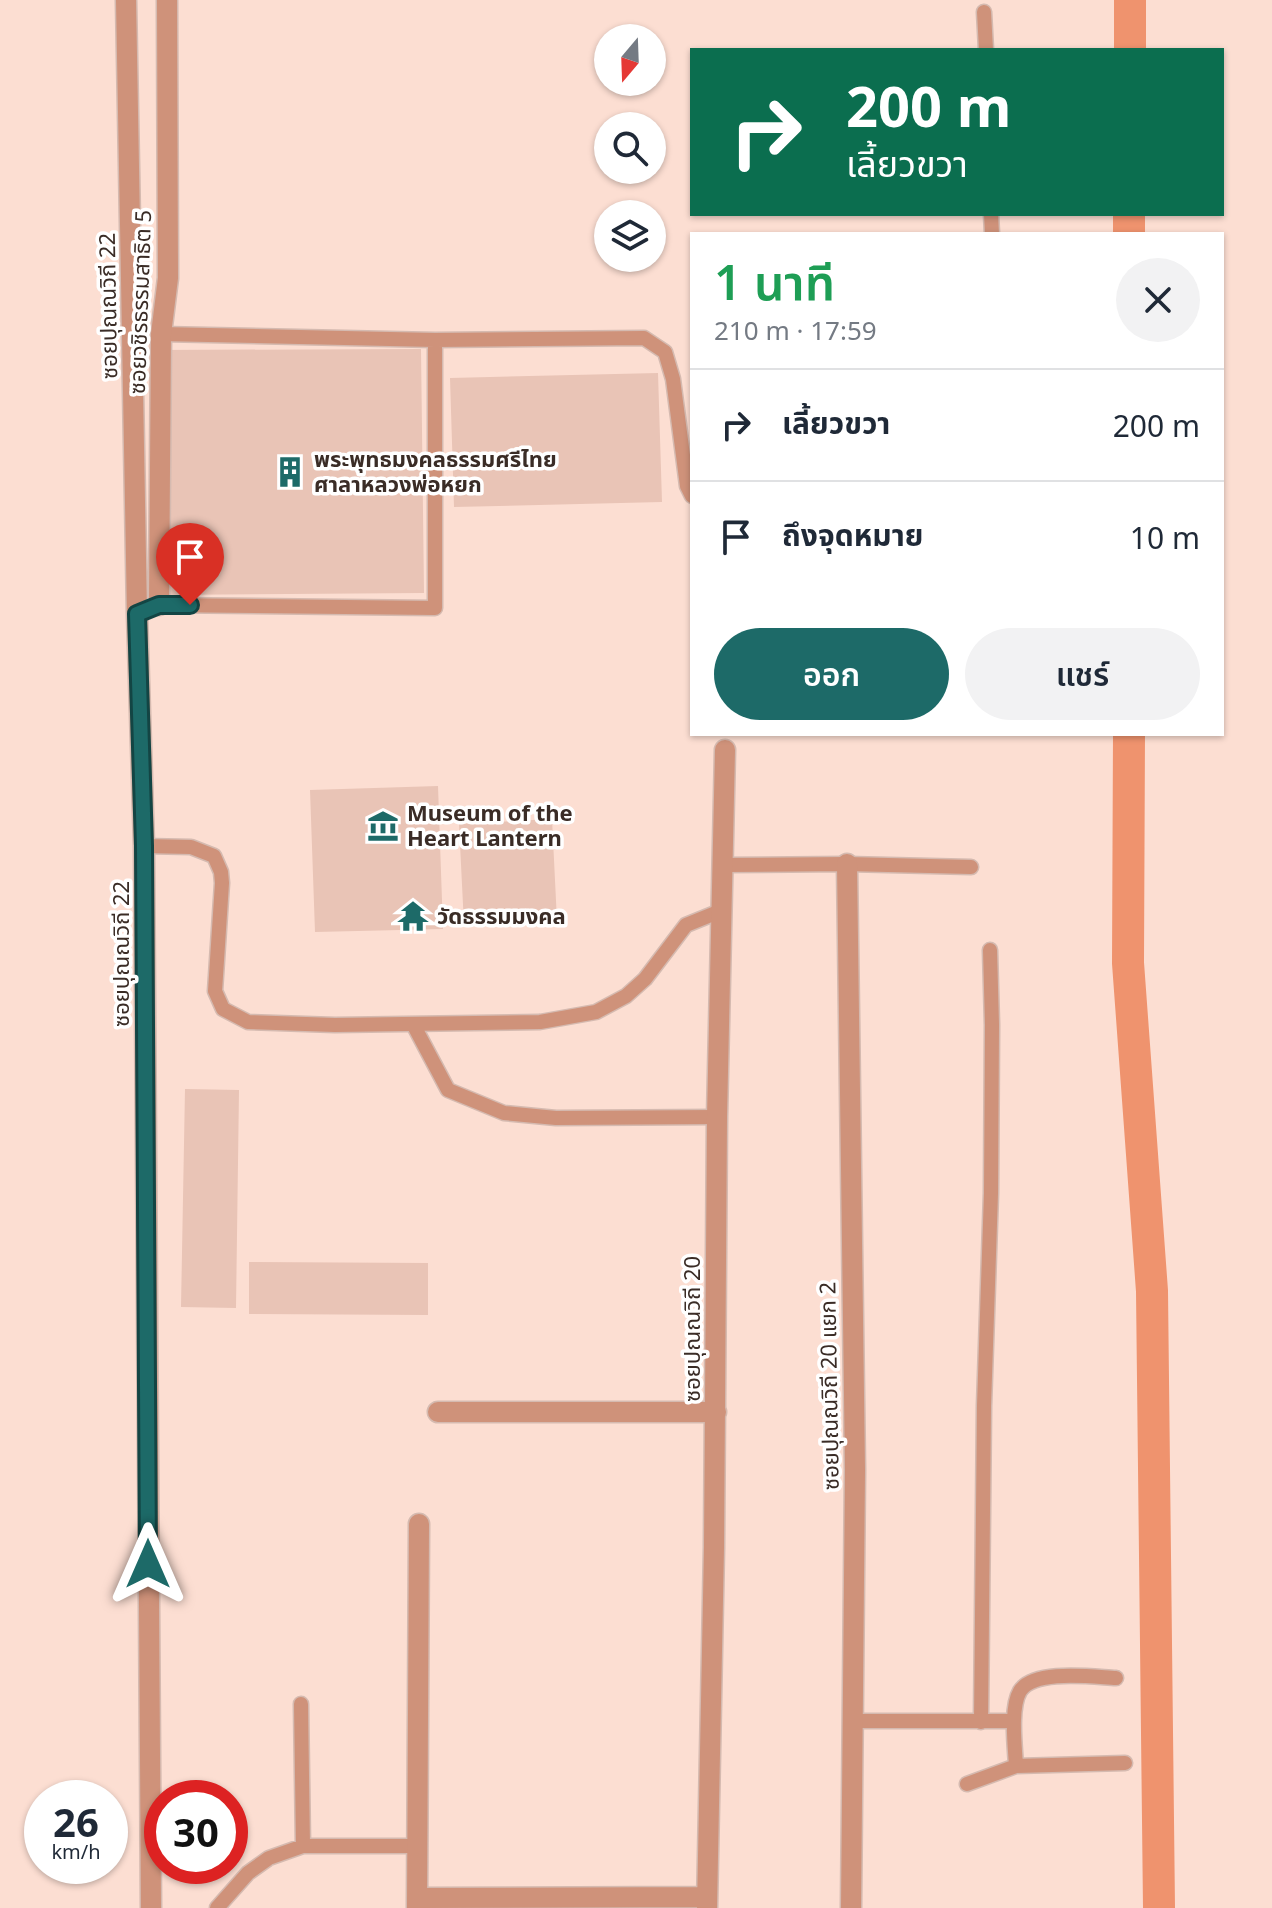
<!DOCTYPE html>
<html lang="th">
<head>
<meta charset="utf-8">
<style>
	:root { --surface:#fff; --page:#f2f2f3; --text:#1f2937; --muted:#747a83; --line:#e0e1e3; --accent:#1d6a68 }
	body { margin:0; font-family:"Noto Sans","Noto Sans Thai",sans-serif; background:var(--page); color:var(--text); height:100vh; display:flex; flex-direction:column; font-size:30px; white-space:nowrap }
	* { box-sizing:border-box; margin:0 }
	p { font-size:26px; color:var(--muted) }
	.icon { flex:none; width:44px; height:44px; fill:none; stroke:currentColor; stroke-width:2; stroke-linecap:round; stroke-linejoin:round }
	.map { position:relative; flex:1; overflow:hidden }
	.details { position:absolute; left:690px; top:232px; width:534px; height:504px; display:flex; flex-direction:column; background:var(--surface); border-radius:0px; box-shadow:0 2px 6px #0004 }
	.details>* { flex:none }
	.guide { position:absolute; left:690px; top:48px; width:534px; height:168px; border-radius:0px; box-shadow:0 2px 6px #0004; background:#0b6e4f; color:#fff; overflow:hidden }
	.needle { width:52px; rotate:199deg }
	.controls { position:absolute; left:594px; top:24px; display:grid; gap:16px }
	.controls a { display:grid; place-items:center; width:72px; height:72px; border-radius:50%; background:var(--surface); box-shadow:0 2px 6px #0004; font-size:40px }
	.speed { position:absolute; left:24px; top:1780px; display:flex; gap:16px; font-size:40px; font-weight:700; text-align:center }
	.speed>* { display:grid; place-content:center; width:104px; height:104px; border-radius:50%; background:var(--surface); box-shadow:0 2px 6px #0004; line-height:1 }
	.speed small { font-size:20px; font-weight:400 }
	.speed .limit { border:12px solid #d22; background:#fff; color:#111 }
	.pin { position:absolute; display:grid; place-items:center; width:68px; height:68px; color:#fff; margin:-82px -34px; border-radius:50% 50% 50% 0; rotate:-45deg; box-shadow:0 0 8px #0007 }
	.pin .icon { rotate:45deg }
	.me { position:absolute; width:88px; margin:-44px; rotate:0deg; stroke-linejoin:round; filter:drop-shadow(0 0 6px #0008) }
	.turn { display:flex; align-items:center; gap:28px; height:168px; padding:0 24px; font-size:36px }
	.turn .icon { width:104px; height:104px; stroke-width:2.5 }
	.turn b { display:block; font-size:56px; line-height:68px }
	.round { display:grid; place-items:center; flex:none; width:84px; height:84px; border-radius:42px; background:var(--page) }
	.summary { display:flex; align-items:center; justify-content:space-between; height:136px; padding:0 24px }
	h1 { font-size:48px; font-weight:600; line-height:60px; color:#1e9e55 }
	.cta { display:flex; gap:16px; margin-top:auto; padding:16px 24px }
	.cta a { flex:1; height:92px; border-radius:48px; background:var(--accent); color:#fff; font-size:32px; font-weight:600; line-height:92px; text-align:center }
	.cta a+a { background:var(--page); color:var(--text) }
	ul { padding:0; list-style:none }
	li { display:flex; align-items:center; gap:24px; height:112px; padding:0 24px; border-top:2px solid var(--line) }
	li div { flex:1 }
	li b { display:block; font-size:30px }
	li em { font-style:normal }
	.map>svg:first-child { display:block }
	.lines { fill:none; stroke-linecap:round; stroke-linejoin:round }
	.canal { stroke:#ef936e; stroke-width:32 }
	.building { fill:#e9c4b6 }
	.lane-casing { stroke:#d5bab0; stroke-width:17 }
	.street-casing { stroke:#d5bab0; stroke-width:23 }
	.lane { stroke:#cf927a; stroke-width:14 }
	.street { stroke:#cf927a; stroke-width:20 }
	.route-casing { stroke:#134544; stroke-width:20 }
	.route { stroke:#1d6a68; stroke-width:14 }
	.labels { text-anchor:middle; stroke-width:7; stroke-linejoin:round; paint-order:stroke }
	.street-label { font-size:22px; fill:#3a2c26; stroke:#fff }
	.poi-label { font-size:22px; font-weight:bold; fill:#3a2c26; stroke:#fff; text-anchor:start }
</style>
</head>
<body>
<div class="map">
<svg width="1272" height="1908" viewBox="0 0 1272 1908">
	<rect width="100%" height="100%" fill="#fcded2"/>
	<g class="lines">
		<path class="canal" d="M1130,50V0
			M1129,234V214
			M1129,734L1128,963L1152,1291L1159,1908"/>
	</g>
	<path class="building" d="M421,349L424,593L158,595L156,350Z
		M658,373L662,502L454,507L450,378Z
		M438,786L443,929L315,932L310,790Z
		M552,819L557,921L464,925L459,824Z
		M185,1089L239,1090L236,1308L181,1307Z
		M249,1262L428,1263V1315L249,1314Z"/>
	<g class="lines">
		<defs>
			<path id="lane" d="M984,12L986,50
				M991,214L992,234
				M161,334L435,340L644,338L665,352L673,379L687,486L692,496
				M137,614L159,605L435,608V340
				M144,846L191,847L214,856L221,872L222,883L215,991L223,1009L248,1022L335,1025L540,1022L596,1012L626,996L645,979L686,925L723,910
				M723,865L847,864L971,867
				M413,1024L448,1090L504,1113L556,1118L717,1117
				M301,1704L303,1846
				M854,1721H1014
				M981,1722L984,1406L991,1193L992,1025L990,950
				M1016,1766C1015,1747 1010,1708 1020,1691C1034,1669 1093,1677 1116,1678
				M967,1784L1016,1766L1125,1763
				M217,1908L248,1873L269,1858L303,1846H418"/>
			<path id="street" d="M126,0L137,614L144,846L151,1908
				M159,605L161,334L168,278L167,0
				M847,864L855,1470L851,1908
				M438,1412H716
				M417,1898L707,1897
				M417,1908L419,1524
				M707,1908L714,1547L717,1117L725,750"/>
		</defs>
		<use href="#lane" class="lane-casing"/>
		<use href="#street" class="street-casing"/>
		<use href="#lane" class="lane"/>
		<use href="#street" class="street"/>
	</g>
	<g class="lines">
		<defs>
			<path id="route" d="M148,1564L144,846L137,614L159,605H190"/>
		</defs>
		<use href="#route" class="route-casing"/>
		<use href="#route" class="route"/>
	</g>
	<defs>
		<symbol id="building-bare" viewBox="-9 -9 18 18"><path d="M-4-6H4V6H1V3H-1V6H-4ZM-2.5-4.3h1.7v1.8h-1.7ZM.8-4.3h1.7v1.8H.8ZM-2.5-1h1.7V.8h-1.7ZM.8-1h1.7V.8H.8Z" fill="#1d6a68" stroke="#fff" stroke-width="2.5" paint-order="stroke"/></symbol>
		<symbol id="museum-bare" viewBox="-9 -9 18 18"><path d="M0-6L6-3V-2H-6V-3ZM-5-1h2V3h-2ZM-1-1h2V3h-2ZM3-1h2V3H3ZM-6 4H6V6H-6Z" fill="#1d6a68" stroke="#fff" stroke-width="2.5" paint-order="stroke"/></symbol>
		<symbol id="temple-bare" viewBox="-9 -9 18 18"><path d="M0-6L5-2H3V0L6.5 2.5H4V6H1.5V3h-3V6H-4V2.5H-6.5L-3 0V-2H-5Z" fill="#1d6a68" stroke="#fff" stroke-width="2.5" paint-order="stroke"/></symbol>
	</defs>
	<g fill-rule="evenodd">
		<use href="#building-bare" x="268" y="450" width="44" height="44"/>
		<use href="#museum-bare" x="361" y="804" width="44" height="44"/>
		<use href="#temple-bare" x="391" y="894" width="44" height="44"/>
	</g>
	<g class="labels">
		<g class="street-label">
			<text transform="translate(140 302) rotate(-88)" y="8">ซอยวชิรธรรมสาธิต 5</text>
			<text transform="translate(108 306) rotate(-91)" y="8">ซอยปุณณวิถี 22</text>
			<text transform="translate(121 954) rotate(-90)" y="8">ซอยปุณณวิถี 22</text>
			<text transform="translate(692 1329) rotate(-90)" y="8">ซอยปุณณวิถี 20</text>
			<text transform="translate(829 1386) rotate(-91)" y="8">ซอยปุณณวิถี 20 แยก 2</text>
		</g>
		<g class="poi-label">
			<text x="314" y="467">พระพุทธมงคลธรรมศรีไทย<tspan x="314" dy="25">ศาลาหลวงพ่อหยก</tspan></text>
			<text x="407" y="821">Museum of the<tspan x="407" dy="25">Heart Lantern</tspan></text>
			<text x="437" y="924">วัดธรรมมงคล</text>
		</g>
	</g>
</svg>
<div class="controls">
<a><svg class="needle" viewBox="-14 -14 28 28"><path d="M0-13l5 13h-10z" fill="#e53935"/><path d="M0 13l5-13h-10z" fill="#747a83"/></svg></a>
<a><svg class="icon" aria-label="search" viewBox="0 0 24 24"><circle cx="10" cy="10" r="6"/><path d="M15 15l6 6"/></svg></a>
<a><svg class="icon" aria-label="layers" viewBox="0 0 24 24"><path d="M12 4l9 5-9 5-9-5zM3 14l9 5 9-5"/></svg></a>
</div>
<div class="speed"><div>26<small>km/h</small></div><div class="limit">30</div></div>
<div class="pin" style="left:190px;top:605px;background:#d93025"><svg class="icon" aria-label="arrive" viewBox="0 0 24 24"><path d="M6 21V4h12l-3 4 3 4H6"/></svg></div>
<svg class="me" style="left:148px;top:1564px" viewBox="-20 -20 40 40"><path d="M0-17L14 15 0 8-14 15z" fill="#1d6a68" stroke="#fff" stroke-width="4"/></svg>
<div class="guide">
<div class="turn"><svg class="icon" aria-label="right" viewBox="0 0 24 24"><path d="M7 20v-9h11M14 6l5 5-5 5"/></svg><div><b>200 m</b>เลี้ยวขวา</div></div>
</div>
<section class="details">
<div class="summary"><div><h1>1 นาที</h1><p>210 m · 17:59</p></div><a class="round"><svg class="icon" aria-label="close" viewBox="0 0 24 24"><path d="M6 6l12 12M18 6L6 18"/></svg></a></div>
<ul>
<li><svg class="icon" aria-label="right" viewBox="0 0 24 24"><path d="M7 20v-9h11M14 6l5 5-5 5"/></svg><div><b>เลี้ยวขวา</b></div><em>200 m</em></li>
<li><svg class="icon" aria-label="arrive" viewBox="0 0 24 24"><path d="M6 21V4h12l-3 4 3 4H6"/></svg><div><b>ถึงจุดหมาย</b></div><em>10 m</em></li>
</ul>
<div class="cta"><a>ออก</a><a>แชร์</a></div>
</section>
</div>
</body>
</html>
